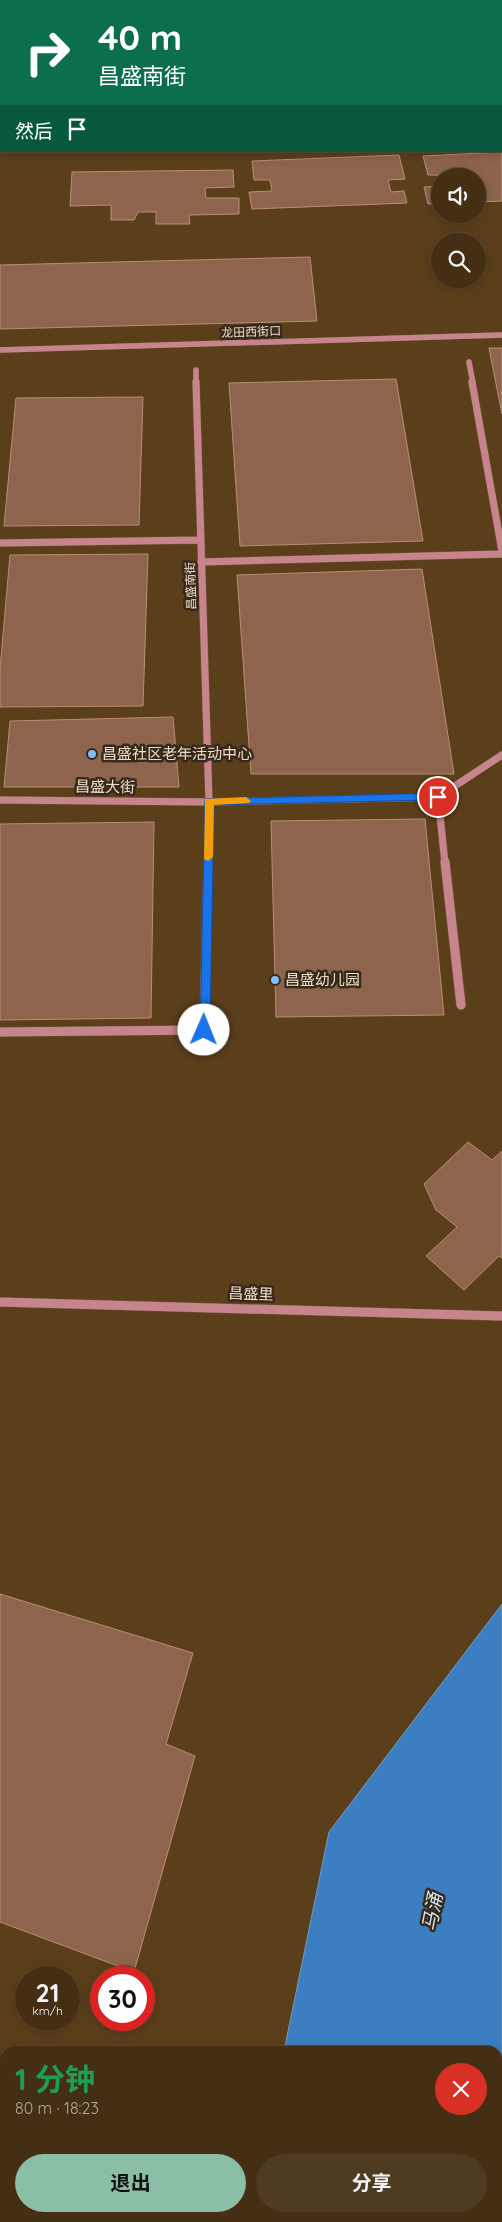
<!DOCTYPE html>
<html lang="zh">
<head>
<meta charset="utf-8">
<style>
	:root { --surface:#442f14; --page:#4e3b22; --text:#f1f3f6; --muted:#afa9a0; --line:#5c4a34; --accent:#8abfa5 }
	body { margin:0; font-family:Quicksand,"Noto Sans SC",sans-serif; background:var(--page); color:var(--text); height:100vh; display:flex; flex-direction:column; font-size:19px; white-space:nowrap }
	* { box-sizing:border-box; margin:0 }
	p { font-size:16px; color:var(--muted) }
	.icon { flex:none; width:28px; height:28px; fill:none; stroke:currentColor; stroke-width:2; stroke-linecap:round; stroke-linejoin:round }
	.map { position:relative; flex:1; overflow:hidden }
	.drawer { position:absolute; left:0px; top:2046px; width:502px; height:176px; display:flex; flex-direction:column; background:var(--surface); border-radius:15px 15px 0 0; box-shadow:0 2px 12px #0003,0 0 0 1px var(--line) }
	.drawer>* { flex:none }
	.hud { position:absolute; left:0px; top:0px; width:502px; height:152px; box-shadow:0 2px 12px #0003,0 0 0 1px var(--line); background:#0b6e4f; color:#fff; overflow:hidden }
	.controls { position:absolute; left:431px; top:168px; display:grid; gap:10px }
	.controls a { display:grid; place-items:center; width:55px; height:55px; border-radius:50%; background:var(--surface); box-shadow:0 2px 12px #0003,0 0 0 1px var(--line); font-size:25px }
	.speed { position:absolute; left:15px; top:1966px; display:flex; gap:10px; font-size:25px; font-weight:700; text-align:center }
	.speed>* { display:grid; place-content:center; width:65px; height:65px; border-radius:50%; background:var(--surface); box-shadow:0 2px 12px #0003,0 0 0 1px var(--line); line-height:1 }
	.speed small { font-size:12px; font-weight:400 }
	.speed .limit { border:8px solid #d22; background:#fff; color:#111 }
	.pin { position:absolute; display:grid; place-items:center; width:42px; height:42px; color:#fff; margin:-21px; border:2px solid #fff; border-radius:50%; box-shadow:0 1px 5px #0007 }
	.me { position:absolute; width:55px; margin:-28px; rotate:1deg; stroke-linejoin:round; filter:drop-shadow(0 0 4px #0008) }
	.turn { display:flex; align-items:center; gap:18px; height:105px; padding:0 15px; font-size:22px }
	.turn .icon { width:65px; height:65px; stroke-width:2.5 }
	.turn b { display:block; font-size:35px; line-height:42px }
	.then { display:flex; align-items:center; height:48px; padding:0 15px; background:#0003; gap:10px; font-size:19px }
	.round { display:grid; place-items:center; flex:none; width:52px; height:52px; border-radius:26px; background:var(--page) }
	.head { display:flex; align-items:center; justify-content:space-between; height:85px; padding:0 15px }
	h1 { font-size:30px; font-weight:700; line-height:38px; color:#1e9e55 }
	.cta { display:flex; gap:10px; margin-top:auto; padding:10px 15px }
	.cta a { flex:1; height:58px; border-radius:30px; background:var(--accent); color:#111; font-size:20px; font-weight:700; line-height:58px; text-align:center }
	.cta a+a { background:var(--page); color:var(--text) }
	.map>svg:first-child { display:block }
	.water { fill:#3b7fc2; stroke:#719bc4 }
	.building { fill:#8e644d; stroke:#ba8e76 }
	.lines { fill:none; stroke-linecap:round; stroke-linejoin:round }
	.minor-far2-casing { stroke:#765b3a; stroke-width:6 }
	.minor-far1-casing { stroke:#765b3a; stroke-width:8 }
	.minor-casing { stroke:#765b3a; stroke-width:10 }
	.major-casing { stroke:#765b3a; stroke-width:2 }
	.highway-casing { stroke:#765b3a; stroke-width:1 }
	.minor-far2 { stroke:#c7848d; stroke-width:5.5 }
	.minor-far1 { stroke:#c7848d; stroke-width:7 }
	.minor { stroke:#c7848d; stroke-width:9 }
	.major { fill:#ececec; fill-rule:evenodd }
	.highway { fill:#fff; fill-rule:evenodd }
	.route { fill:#1a73e8; stroke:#114b97 }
	.slow { fill:#f59e0b }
	.poi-dot { fill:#82bcfa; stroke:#36291a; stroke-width:2 }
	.labels { text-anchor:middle; stroke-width:5; stroke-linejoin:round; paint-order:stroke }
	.far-street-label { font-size:12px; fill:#efddca; stroke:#36291a }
	.poi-label { font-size:15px; fill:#efddca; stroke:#36291a; text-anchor:start }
	.street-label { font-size:15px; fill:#efddca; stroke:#36291a }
	.near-water-label { font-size:19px; font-style:italic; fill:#d5e6f8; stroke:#36291a }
</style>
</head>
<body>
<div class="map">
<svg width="502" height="2222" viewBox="0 0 502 2222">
	<rect width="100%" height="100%" fill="#5b3f1b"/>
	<path class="water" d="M502,1604V2160L498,2179V2051H284L329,1832Z
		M249,2218H488L487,2222H248Z"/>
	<path class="building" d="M0,11L1,12V83H0Z
		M502,152V201L478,202V176L428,175L423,156Z
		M399,155L405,179L388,180L391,192L404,191L407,203L252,209L249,192L272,191L270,180H254L252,161Z
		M233,170L234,187L205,188L206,198H239V214L189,215L190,224H156V212H138L134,220H111V205L70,206L72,172Z
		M440,186V203L428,204L424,187Z
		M310,257L317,321L0,329V265Z
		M489,348H502V414Z
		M396,379L423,541L240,546L229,383Z
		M143,397L139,525L4,526L16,398Z
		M148,554L143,706L0,707V669L10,555Z
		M422,569L454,774H251L237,575Z
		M173,717L179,787H4L10,721Z
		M425,819L444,1015L276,1017L271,821Z
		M154,822L151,1018L0,1020V824Z
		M468,1142L492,1160L502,1151V1258L499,1256L464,1290L426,1256L457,1227L436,1210L424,1184Z
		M0,1594L193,1653L166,1744L195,1756L134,1972L0,1922Z"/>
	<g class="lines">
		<defs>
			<path id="minor-far2" d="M0,350L502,335
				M469,362L473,383
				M196,370V383"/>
			<path id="minor-far1" d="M196,382L209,802L208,863
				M472,382L502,551
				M0,543L201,540
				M201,562L502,554
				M438,797L445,863
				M0,800L209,802L438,797L502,755"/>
			<path id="minor" d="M445,862L461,1005
				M0,1032L204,1030L208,862
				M0,1302L502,1316"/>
			<path id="major" d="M0,2078L5,2080V2098L0,2096Z
				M359,2218H389L391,2222H361Z"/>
			<path id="highway" d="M0,2140L5,2142V2162L0,2160Z
				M177,2218H210L212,2222H179Z"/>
		</defs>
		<use href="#minor-far2" class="minor-far2-casing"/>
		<use href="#minor-far1" class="minor-far1-casing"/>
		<use href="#minor" class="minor-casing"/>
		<use href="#major" class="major-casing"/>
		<use href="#highway" class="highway-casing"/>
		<use href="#minor-far2" class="minor-far2"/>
		<use href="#minor-far1" class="minor-far1"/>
		<use href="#minor" class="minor"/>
		<use href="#major" class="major"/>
		<use href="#highway" class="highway"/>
	</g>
	<path class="route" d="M438,793L443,797L438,800L214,805L210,1030L204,1035L200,1034L205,799Z"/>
	<path class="slow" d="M246,797L251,801L249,803L214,805L213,857L208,861L204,859L205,799Z"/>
	<g class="poi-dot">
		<circle cx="92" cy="754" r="5"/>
		<circle cx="275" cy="980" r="5"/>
	</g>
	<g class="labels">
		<g class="far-street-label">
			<text transform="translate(251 332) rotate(-2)" y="4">龙田西街口</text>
			<text transform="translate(191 586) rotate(-92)" y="4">昌盛南街</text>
		</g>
		<g class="poi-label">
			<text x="102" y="759">昌盛社区老年活动中心</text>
			<text x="285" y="985">昌盛幼儿园</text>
		</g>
		<g class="street-label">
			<text transform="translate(105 787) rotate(1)" y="5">昌盛大街</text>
			<text transform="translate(251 1294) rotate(2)" y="5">昌盛里</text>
		</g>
		<g class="near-water-label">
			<text transform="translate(432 1912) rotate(-79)" y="7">马涌</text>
		</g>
	</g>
</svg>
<div class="controls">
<a><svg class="icon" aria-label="sound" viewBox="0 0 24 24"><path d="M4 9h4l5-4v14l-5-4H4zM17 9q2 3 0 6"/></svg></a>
<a><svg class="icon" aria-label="search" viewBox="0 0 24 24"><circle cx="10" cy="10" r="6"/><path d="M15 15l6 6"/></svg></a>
</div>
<div class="speed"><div>21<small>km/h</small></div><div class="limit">30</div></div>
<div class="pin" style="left:438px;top:797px;background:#d93025"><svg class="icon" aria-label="arrive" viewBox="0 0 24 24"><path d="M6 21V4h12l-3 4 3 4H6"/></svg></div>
<svg class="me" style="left:204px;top:1030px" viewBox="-20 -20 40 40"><circle r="19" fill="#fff"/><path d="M0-13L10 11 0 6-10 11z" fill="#1a73e8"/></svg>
<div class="hud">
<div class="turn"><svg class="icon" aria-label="right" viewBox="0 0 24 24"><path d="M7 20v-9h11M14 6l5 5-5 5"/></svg><div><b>40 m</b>昌盛南街</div></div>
<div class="then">然后<svg class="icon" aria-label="arrive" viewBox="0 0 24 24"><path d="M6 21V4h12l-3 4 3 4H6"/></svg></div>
</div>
<section class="drawer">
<div class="head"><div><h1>1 分钟</h1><p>80 m · 18:23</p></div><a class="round" style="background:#d93025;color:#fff"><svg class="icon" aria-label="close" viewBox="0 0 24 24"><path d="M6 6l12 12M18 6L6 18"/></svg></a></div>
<div class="cta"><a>退出</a><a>分享</a></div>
</section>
</div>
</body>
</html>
